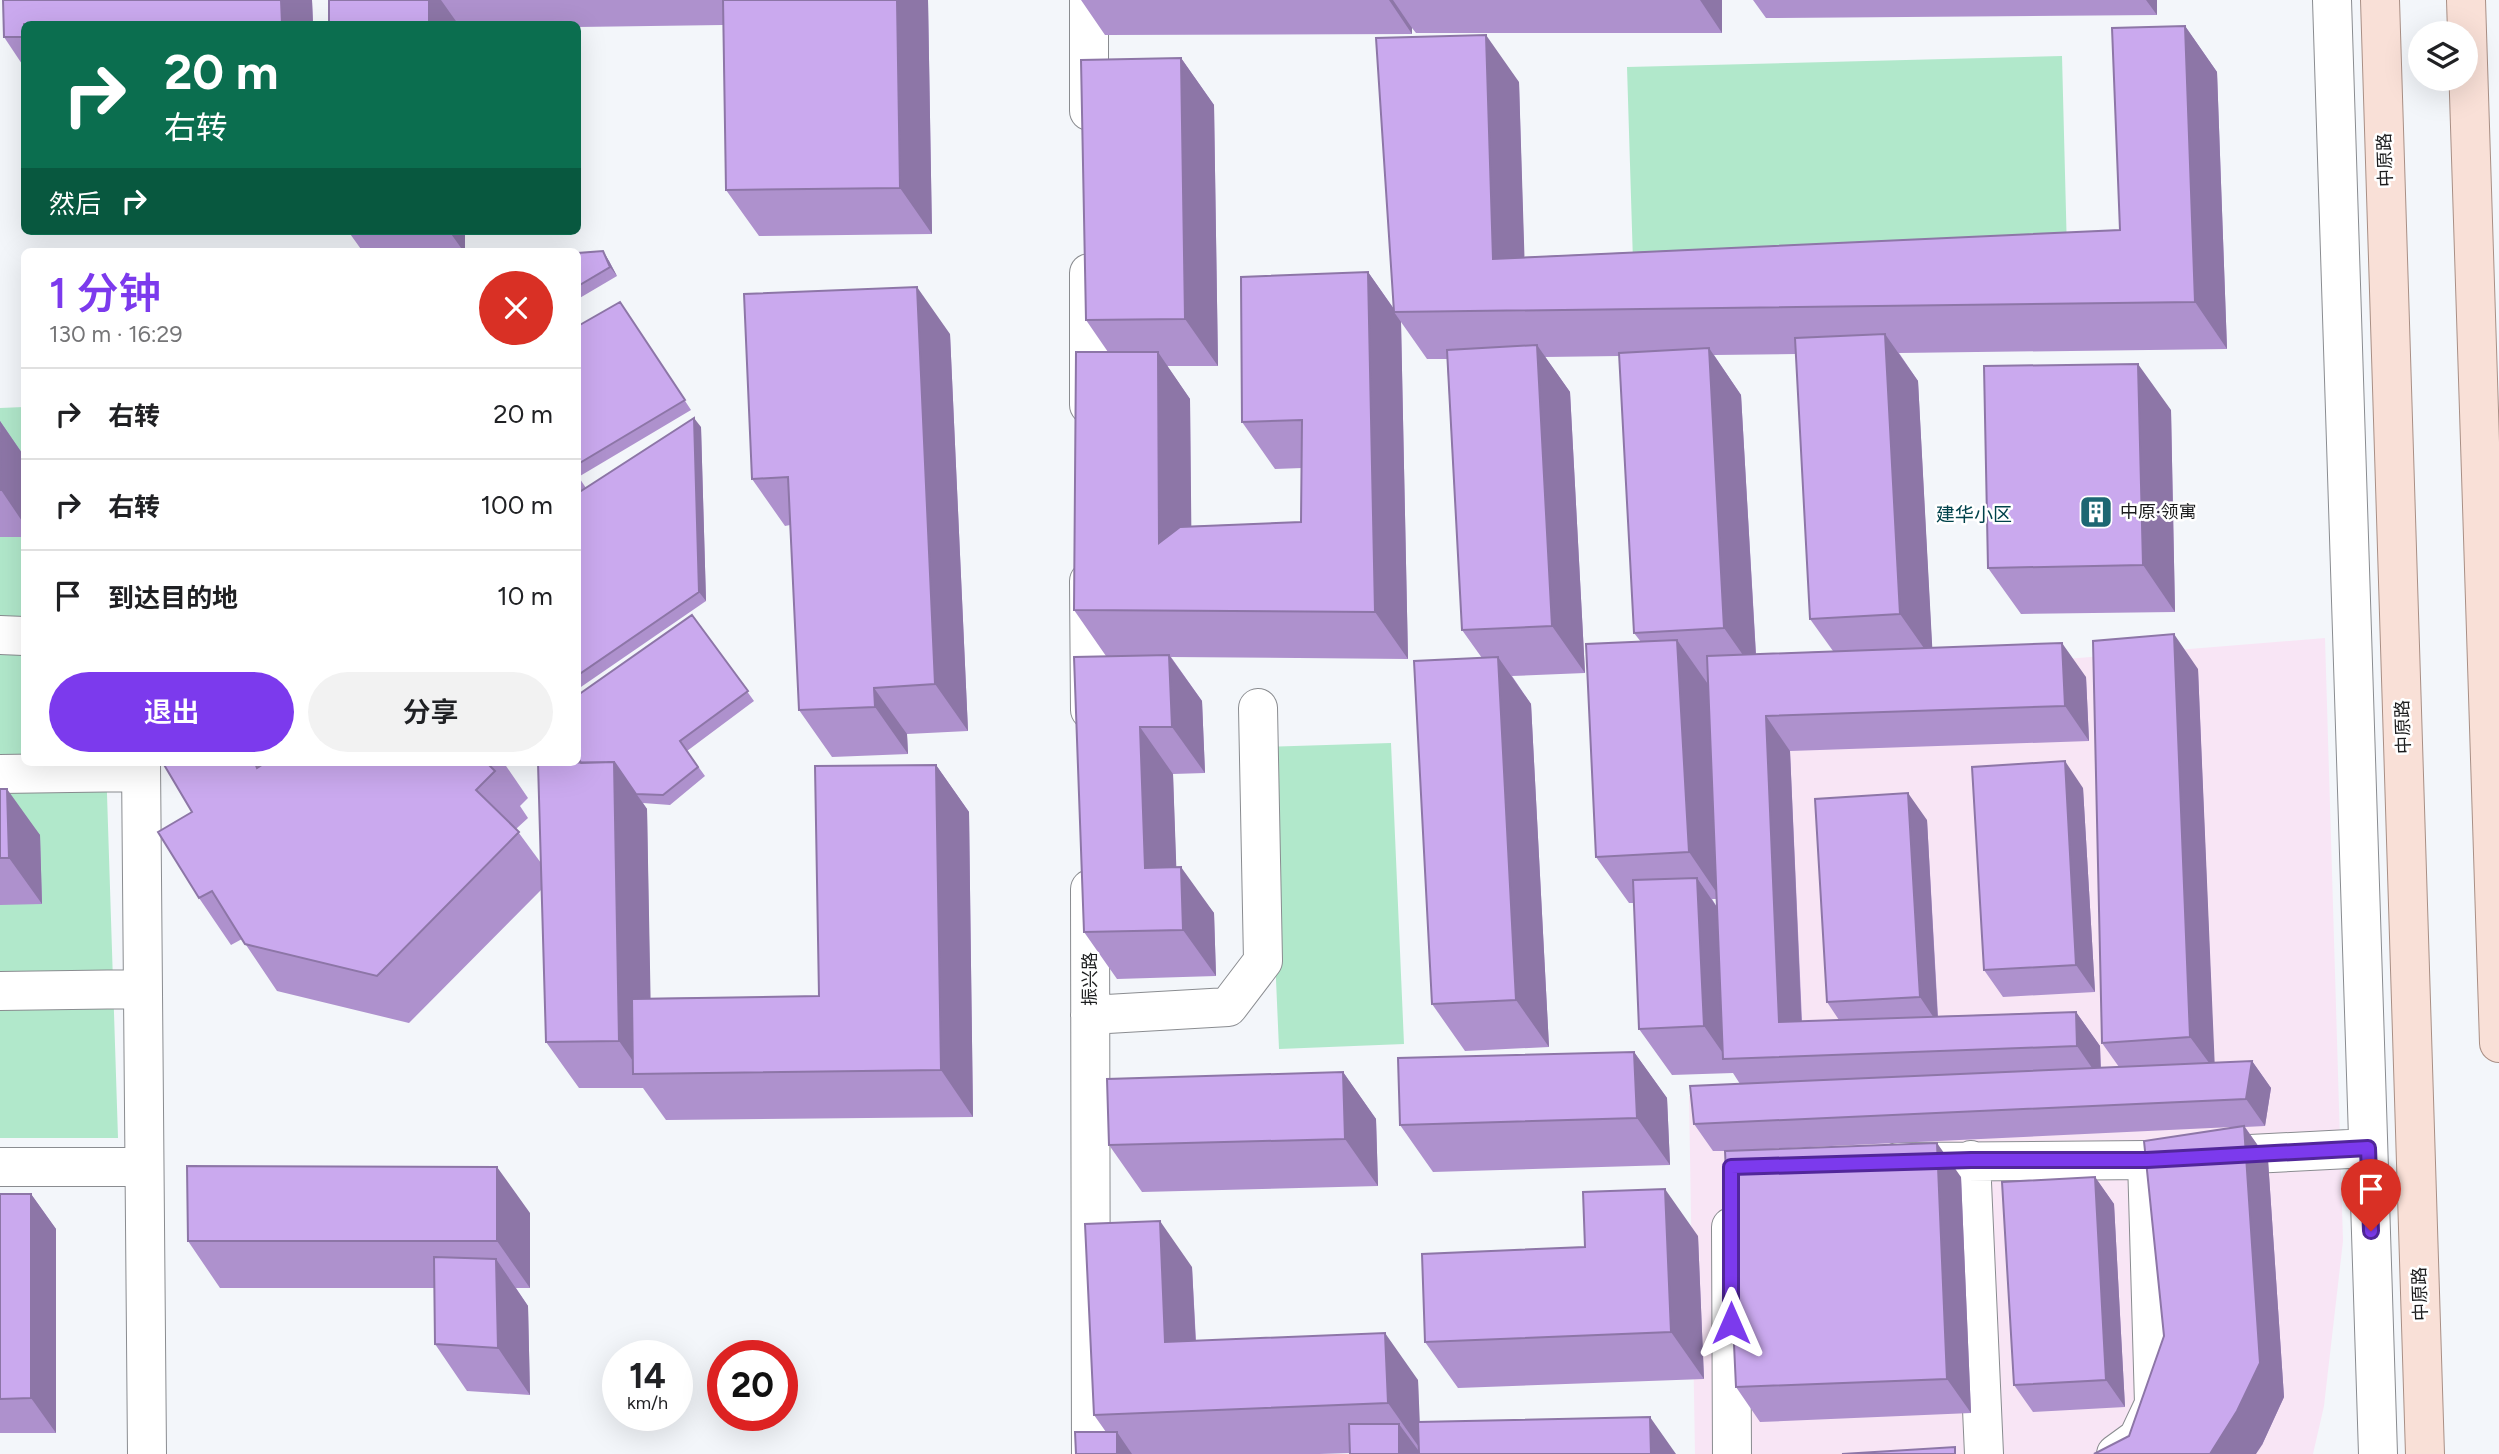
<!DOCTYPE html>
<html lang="zh">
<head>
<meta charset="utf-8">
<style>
	:root { --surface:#fff; --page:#f2f2f2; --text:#202124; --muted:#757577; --line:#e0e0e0; --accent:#7c3aed }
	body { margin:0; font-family:Figtree,"Noto Sans SC",sans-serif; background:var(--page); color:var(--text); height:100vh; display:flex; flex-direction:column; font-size:26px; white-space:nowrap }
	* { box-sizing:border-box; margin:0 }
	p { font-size:23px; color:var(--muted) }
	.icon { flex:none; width:38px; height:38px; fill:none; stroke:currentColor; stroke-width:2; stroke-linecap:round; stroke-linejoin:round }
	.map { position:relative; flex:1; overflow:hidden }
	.drawer { position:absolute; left:21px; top:248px; width:560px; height:518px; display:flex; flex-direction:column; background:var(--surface); border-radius:10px; box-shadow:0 7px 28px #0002 }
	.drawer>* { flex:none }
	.hud { position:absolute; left:21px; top:21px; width:560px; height:214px; border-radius:10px; box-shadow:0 7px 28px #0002; background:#0b6e4f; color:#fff; overflow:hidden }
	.buttons { position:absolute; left:2408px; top:21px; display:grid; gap:14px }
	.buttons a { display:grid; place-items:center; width:70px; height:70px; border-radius:50%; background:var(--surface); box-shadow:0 7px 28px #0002; font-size:35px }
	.speed { position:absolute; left:602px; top:1340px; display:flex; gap:14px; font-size:35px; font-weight:700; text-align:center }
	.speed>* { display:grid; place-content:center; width:91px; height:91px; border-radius:50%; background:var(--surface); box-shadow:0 7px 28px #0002; line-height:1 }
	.speed small { font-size:18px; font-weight:400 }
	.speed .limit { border:10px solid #d22; background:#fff; color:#111 }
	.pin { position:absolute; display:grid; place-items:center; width:60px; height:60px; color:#fff; margin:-72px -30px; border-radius:50% 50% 50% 0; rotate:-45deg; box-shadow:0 0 7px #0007 }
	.pin .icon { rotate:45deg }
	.me { position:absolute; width:77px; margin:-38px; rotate:0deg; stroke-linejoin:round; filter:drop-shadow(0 0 5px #0008) }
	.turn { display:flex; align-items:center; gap:24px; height:147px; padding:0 28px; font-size:32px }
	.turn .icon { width:91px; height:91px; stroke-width:2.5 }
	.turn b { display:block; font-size:49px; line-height:60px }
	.then { display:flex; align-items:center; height:66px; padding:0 28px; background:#0003; gap:14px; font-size:26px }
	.round { display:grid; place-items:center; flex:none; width:74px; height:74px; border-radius:37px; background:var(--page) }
	.overview { display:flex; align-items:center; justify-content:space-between; height:119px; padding:0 28px }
	h1 { font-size:42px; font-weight:600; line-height:52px; color:var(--accent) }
	.button { display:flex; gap:14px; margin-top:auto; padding:14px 28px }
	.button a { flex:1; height:80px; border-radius:42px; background:var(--accent); color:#fff; font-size:28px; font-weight:600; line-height:80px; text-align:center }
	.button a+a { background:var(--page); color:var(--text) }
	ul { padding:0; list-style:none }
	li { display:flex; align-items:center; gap:21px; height:91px; padding:0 28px; border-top:2px solid var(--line) }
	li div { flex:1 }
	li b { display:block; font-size:26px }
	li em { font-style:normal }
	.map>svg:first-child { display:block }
	.commercial { fill:#f8e5f5 }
	.green { fill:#b1e8cb }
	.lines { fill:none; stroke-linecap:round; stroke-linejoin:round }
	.minor-casing { stroke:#8a8c90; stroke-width:40 }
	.major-casing { stroke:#a98f85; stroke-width:40 }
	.minor { stroke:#fff; stroke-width:38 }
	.major { stroke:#f9e0d7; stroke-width:38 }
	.wall { fill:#ae91cd; fill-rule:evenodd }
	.shaded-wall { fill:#8d76a7 }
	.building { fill:#caa9ee; stroke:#8d76a7; stroke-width:2 }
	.route-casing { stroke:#51269a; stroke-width:18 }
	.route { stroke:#7c3aed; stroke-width:12 }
	.labels { text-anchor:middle; stroke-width:5; stroke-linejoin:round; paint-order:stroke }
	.street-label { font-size:18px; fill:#1c1d1e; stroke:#fff }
	.poi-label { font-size:18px; fill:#1c1d1e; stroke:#fff; text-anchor:start }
	.neighbourhood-label { font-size:19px; fill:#00424b; stroke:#fff }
</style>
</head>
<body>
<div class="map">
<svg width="2499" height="1454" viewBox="0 0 2499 1454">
	<rect width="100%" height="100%" fill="#f3f6fa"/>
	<path class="commercial" d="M2325,638L2343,1241L2324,1406L2313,1454H1695L1689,1096L1742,1094L1720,687Z"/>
	<path class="green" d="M2062,56L2067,252L1633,262L1627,67Z
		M24,407V763H106L118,1138H0V408Z
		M1391,743L1404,1044L1279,1049L1266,747Z"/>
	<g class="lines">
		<defs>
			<path id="minor" d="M1089,0V111
				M2332,0L2378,1454
				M1089,273V405
				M1089,581L1090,710
				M0,635L24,636
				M141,763L147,1454
				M0,774L141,772
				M1090,889L1091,1454
				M0,991L143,989
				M1090,1015L1228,1007L1263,961L1258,708
				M2212,1156L2368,1148
				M1971,1160L1984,1454
				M1898,1162L2147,1160L2154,1404L2138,1438L2116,1454
				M0,1167H144
				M1731,1227L1732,1454"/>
			<path id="major" d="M2380,0L2425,1454
				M2466,0L2499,1043"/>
		</defs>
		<use href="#minor" class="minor-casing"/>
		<use href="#major" class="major-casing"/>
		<use href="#minor" class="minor"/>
		<use href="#major" class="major"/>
	</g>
	<path class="wall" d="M3,0H312L313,24H24V67L4,37Z
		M329,0H928L932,234L759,236L726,190L723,25L578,27V24H329Z
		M1081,0H1722V33H1416L1412,28V34L1105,35Z
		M1753,0H2157V15L1766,18Z
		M2185,26L2217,72L2227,349L1899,353L1918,381L1932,648L2086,677L2089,741L1790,751L1802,1021L1839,1020L1827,1002L1927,820L1938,1016L2076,1012L2100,1046L2101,1068L2119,1067L2102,1043L2198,669L2214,1063L2252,1061L2271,1088L2265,1126L2245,1127L2268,1160L2284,1397L2262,1445L2129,1436L2164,1336L2232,1127L1727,1151L1961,1177L1971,1413L1760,1422L1736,1387L1725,1151H1713L1694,1124L1740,1084L1733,1073L1672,1075L1639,1029L1634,903H1629L1596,857L1641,642L1634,633L1619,356L1545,357L1570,392L1585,673L1512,676L1531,704L1549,1047L1465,1051L1432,1004L1482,658L1462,630L1447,359H1427L1401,322L1408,659L1171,657L1202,701L1205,773L1173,774L1176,867L1214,913L1216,976L1117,979L1084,932L1106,656L1074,610L1108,352L1086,320L1181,58L1214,105L1218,366H1167L1190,399L1191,526L1301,522L1302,468L1275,469L1242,422L1368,272L1394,309L1519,82L1524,257L2120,230ZM1796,354L1810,619L1833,651L1756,654L1741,395L1714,355ZM1712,899H1717V907Z
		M348,231H465V252H363Z
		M603,251L609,261L617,276L578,299V253Z
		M620,302L691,410L580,476L578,472V326Z
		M950,334L968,731L907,734L908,754L832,757L799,710L790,525L785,526L752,479Z
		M2171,410L2175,612L2021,614L1988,568Z
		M0,421L24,456V537H0Z
		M701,427L706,601L578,689V476L586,488Z
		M692,615L754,701L687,751L705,776L670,805L643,803L647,809L650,998L819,996L936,765L969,812L973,1117L666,1120L643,1088H579L546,1042L542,889L409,1023L277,991L242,939L231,945L199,898L192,812L163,763H259L260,766L265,763H504L528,798L520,806L528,818L516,829L541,863L581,763Z
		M2083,788L2095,992L2003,997L1984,970Z
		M0,789L40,835L42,904L0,905Z
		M1634,1052L1667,1098L1670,1165L1433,1172L1400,1125Z
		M1343,1072L1376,1119L1378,1186L1142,1192L1109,1145Z
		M2095,1177L2114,1204L2125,1407L2033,1412L2014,1385Z
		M0,1194H31L56,1229V1433H0Z
		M530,1213V1288H516L528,1306L530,1395L467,1391L435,1344L434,1288H220L188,1241Z
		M1698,1236L1704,1379L1458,1388L1425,1342L1585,1247Z
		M1192,1267L1196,1341L1418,1380L1419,1422L1676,1454L1350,1453L1319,1454H1076L1106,1432L1094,1415Z"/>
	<path class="shaded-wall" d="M281,0H312L313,24H282Z
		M429,0H441L458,24H429Z
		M897,0H928L932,234L900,188Z
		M1389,0H1393L1412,28V34Z
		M1700,0H1722V33Z
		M2146,0H2157V15Z
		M2185,26L2217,72L2227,349L2195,302Z
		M1486,35L1519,82L1526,306L1493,259Z
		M1181,58L1214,105L1218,366L1185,319Z
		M449,231H465V252H464Z
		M603,251L609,261L617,276L610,267Z
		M1368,272L1396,312H1394L1401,322L1408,659L1375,612Z
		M917,287L950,334L968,731L935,684Z
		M1885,334L1918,381L1933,661L1900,614Z
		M1537,345L1570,392L1585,673L1552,626Z
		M1709,348L1741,395L1757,675L1724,628Z
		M1158,352L1190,399L1192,590L1159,543Z
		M2138,364L2171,410L2175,612L2143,565Z
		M694,418L701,427L706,601L699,592Z
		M0,421L24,456V524L1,490Z
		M2174,634L2198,669L2215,1071L2190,1037Z
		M1677,640L1710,687L1721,899L1689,852Z
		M2062,643L2086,677L2089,741L2065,706Z
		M1169,655L1202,701L1205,773L1172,727Z
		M1498,657L1531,704L1549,1047L1516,1000Z
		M874,688L907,734L908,754L875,707Z
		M1766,716L1790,751L1803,1057L1779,1022Z
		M1140,727L1173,774L1178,914L1145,868Z
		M2065,761L2083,788L2095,992L2076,965Z
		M614,762L647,809L652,1073L642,1074L619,1041Z
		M936,765L969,812L973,1117L941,1070Z
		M7,789L40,835L42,904L9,858Z
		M1908,793L1927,820L1938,1024L1920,997Z
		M1181,867L1214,913L1216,976L1183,930Z
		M1697,878L1729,925L1727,1059L1704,1026Z
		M2076,1012L2100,1046L2101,1081L2077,1046Z
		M1634,1052L1667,1098L1670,1165L1637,1118Z
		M2252,1061L2271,1088L2265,1126L2246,1099Z
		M1343,1072L1376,1119L1378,1186L1345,1139Z
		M2244,1126L2268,1160L2284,1397L2262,1445L2256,1454H2210Z
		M1937,1143L1961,1177L1971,1413L1947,1379Z
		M497,1167L530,1213V1288L497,1241Z
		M2095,1177L2114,1204L2125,1407L2106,1380Z
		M1665,1189L1698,1236L1704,1379L1671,1332Z
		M31,1194L56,1229V1433L31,1398Z
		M1160,1221L1192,1267L1198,1389L1165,1342Z
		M496,1259L528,1306L530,1395L498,1348Z
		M1385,1333L1418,1380L1421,1450L1388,1403Z
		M1650,1417L1676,1454H1651Z
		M1399,1424L1421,1454H1399Z
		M1117,1432L1132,1454H1117Z"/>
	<path class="building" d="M3,0H281L282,24H24V37H4Z
		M329,0H429V24H329Z
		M723,0H897L900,188L726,190Z
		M2185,26L2195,302L1394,312L1376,38L1486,35L1493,259L2120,230L2112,28Z
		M1181,58L1185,319L1086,320L1081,60Z
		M603,251L610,267L578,286V253Z
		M1368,272L1375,612L1074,610L1076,352H1158L1159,543L1180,527L1301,522L1302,420L1242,422L1241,277Z
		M917,287L935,684L874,688L875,707L799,710L788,477L752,479L744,294Z
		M620,302L685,400L578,464V326Z
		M1885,334L1900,614L1810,619L1795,338Z
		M1537,345L1552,626L1462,630L1447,350Z
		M1709,348L1724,628L1634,633L1619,353Z
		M2138,364L2143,565L1988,568L1984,366Z
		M694,418L699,592L578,675V493Z
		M0,432L1,490H0Z
		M692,615L748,691L680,741L698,767L663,795L636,794L614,762L581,763L578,757V695Z
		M2174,634L2190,1037L2102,1043L2093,641Z
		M1677,640L1689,852L1596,857L1586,644Z
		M2062,643L2065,706L1766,716L1779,1022L2076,1012L2077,1046L1723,1059L1707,656Z
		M1169,655L1172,727H1140L1145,868L1181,867L1183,930L1084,932L1074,657Z
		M1498,657L1516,1000L1432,1004L1414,661Z
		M2065,761L2076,965L1984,970L1972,767Z
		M614,762L619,1041L546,1042L538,763Z
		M163,763H255L257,768L265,763H487L495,771L476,790L519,832L377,976L245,944L212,891L199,898L158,832L192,812Z
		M936,765L941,1070L633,1074L632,999L819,996L815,766Z
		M0,789H7L9,858H0Z
		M1908,793L1920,997L1827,1002L1815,799Z
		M1697,878L1704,1026L1639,1029L1633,880Z
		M1634,1052L1637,1118L1400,1125L1398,1058Z
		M2252,1061L2246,1099L1694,1124L1690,1086Z
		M1343,1072L1345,1139L1109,1145L1107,1079Z
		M2244,1126L2260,1363L2237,1411L2210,1454H2094L2129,1436L2164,1336L2144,1141Z
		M1937,1143L1947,1379L1736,1387L1725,1151Z
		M187,1166L497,1167V1241H188Z
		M2095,1177L2106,1380L2014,1385L2002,1182Z
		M1665,1189L1671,1332L1425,1342L1422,1254L1585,1247L1583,1192Z
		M0,1194H31V1398L0,1399Z
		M1160,1221L1165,1342L1385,1333L1388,1403L1094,1415L1085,1224Z
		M434,1257L496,1259L498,1348L435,1344Z
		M1650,1417L1651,1454H1419L1418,1422Z
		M1349,1424H1399V1454H1350Z
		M1075,1432H1117V1454H1076Z
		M1955,1447V1454H1842Z"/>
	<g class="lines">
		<defs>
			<path id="route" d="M1731,1323V1167L1971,1160H2147L2368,1148L2371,1231"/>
		</defs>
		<use href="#route" class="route-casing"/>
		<use href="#route" class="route"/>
	</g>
	<defs>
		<symbol id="building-square" viewBox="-11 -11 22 22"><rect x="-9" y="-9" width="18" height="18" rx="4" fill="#1d6772" stroke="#fff"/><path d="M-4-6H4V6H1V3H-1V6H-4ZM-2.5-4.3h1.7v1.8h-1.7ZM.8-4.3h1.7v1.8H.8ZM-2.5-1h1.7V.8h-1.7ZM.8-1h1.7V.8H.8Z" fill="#fff"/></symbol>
	</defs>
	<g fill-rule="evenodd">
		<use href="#building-square" x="2077" y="493" width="38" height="38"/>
	</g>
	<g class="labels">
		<g class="street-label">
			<text transform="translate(2385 160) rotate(-92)" y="6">中原路</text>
			<text transform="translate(2403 727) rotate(-92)" y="6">中原路</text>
			<text transform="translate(1090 979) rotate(-90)" y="6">振兴路</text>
			<text transform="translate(2420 1294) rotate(-92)" y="6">中原路</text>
		</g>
		<g class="poi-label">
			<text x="2120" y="518">中原·领寓</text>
		</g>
		<g class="neighbourhood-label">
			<text x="1974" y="521">建华小区</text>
		</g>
	</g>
</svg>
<div class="buttons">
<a><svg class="icon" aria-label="layers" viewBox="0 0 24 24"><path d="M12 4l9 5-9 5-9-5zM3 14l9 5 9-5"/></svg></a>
</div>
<div class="speed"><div>14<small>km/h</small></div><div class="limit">20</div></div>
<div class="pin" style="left:2371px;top:1231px;background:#d93025"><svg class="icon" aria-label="arrive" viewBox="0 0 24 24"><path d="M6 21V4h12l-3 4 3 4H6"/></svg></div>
<svg class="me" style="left:1731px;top:1323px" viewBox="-20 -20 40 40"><path d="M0-17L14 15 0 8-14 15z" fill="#7c3aed" stroke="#fff" stroke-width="4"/></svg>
<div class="hud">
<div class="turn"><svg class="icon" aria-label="right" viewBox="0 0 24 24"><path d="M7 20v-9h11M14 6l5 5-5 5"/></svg><div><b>20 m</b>右转</div></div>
<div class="then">然后<svg class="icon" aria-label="right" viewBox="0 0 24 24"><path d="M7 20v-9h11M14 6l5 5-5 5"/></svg></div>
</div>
<section class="drawer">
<div class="overview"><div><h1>1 分钟</h1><p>130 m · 16:29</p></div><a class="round" style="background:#d93025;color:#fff"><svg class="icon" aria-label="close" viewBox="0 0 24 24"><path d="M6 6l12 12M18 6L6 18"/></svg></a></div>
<ul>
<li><svg class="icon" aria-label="right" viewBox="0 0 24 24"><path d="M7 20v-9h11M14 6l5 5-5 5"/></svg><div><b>右转</b></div><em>20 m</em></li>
<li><svg class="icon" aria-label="right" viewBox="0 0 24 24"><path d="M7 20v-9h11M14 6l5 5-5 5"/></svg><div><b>右转</b></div><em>100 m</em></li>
<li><svg class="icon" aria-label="arrive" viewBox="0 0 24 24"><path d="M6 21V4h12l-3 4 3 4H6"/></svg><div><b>到达目的地</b></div><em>10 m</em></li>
</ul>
<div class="button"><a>退出</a><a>分享</a></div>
</section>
</div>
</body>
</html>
